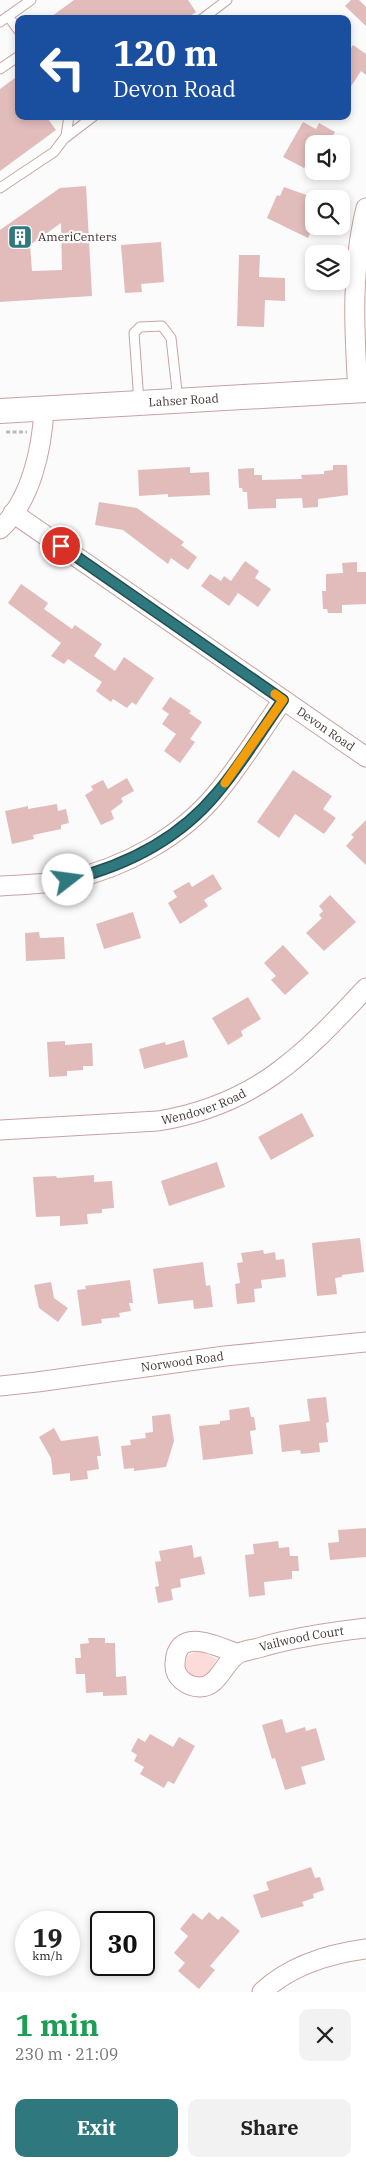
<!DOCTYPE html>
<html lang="en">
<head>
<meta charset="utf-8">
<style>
	:root { --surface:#fff; --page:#f2f2f2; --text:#222; --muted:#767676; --accent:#2f787d }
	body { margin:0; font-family:"IBM Plex Serif",serif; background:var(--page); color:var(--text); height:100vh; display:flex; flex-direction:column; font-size:19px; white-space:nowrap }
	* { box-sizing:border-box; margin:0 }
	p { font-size:16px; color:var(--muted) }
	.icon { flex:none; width:28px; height:28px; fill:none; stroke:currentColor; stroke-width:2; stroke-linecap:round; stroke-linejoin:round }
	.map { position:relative; height:1992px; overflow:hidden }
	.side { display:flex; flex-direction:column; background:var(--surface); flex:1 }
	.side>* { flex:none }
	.banner { position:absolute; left:15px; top:15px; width:336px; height:105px; border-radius:10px; box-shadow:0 2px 8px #0003; background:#1a4fa0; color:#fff; overflow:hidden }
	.controls { position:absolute; left:305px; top:135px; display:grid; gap:10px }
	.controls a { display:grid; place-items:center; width:45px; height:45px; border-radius:10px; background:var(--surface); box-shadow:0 2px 8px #0003; font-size:25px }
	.speed { position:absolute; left:15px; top:1911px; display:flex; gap:10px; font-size:25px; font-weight:700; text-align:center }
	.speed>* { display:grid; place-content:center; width:65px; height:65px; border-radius:50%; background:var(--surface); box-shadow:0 2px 8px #0003; line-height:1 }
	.speed small { font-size:12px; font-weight:400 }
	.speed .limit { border:2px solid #111; border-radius:8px; background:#fff; color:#111 }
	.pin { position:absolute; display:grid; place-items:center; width:42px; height:42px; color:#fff; margin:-21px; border:2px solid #fff; border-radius:50%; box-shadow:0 1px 5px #0007 }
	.me { position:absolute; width:55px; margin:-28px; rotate:75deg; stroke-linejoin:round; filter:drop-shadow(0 0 4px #0008) }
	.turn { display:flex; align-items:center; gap:18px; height:105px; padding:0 15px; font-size:22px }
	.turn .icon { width:65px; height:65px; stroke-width:2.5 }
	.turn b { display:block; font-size:35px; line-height:42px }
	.round { display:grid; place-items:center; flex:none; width:52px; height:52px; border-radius:10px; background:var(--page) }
	.summary { display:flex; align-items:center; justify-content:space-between; height:85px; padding:0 15px }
	h1 { font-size:30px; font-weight:700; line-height:38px; color:#1e9e55 }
	.cta { display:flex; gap:10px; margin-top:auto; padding:10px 15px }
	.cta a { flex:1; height:58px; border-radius:10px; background:var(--accent); color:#fff; font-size:20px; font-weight:700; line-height:58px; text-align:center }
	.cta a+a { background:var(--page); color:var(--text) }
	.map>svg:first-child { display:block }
	.green { fill:#fcdbda }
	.building { fill:#e1bcbb; fill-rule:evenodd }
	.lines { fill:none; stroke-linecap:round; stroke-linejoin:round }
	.service-casing { stroke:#c7a3a1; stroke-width:11 }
	.minor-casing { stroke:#c7a3a1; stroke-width:21 }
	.tertiary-casing { stroke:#c7a3a1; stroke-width:26 }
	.path { stroke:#bfbaba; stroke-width:3; stroke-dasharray:4 2.5; stroke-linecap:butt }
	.service { stroke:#fff; stroke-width:9 }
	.minor { stroke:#fff; stroke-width:19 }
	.tertiary { stroke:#fff; stroke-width:24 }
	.route-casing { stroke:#1f4e51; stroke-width:12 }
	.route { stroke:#2f787d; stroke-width:9 }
	.slow { stroke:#f59e0b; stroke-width:9 }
	.labels { text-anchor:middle; stroke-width:4.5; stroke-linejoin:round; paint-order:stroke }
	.poi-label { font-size:12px; fill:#433434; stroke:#fbfbfb; text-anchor:start }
	.street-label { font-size:12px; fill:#433434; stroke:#fbfbfb }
</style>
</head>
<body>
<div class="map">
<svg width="366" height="1992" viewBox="0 0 366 1992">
	<rect width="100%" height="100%" fill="#fbfbfb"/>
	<path class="green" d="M198,1650L217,1659L209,1673L200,1678L189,1675L184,1668L187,1656Z"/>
	<path class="building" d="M74,0H188L196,12L186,19H48Z
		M351,0H359L366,7V26L345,6Z
		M353,45L366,54V75L361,71L348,91V53Z
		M19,75V116H46L56,130L0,171V89Z
		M303,122L316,129L319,123L335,132L328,144H314V151L304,168L283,157Z
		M86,186L92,296L0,302V230L60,188ZM61,223L62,270L32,271L30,245Z
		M284,187L312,197L307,208L311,210L307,219L314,222V225L308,238L267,218L277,195L280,196Z
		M161,242L164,282L141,284L142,292L125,293L121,245Z
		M239,255H260L259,277L285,278V301L265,300L264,327L237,326Z
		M333,465H347L348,495L318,499V507L303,508L302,498L276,499V508L248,509L247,492H243L242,488H239L238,469L254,468V475H262V480L302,479L301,475L324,474V471L333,470Z
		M190,467V473L209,472L210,495L168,497V494L139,496L138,470Z
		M99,502L137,508L184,542L181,545L197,557L188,570L171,558L168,564L123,530L95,525Z
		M245,561L259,571L255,578L271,589L258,607L238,593L229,606L201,586L210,574L221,581L224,576L231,581Z
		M357,562V572H366V604L342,605V613H328L327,609H323L322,591H326V574L343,573L342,563Z
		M21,584L48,603L44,609L72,629L75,625L102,644L94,656L115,671L124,657L154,678L136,705L132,702L127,708L113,699L111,702L96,691L102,682L68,659L64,664L51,656L61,643L8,603Z
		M170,697L191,711L189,713L202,722L190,739L195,742L180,763L164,751L176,734L162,724L169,714L162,709Z
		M293,770L332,796L323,809L336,818L324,834L295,814L279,838L257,822Z
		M127,778L134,791L121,798L123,802L111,811L114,819L101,825L85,795L93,790L91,786L103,780L108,789Z
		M57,804L58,811L66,809L69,823L61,825V829L33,835L34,839L12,844L5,811L28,806V809Z
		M366,820V865L346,846L354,837L351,835Z
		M213,874L222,889L204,900L208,906L180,924L168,903L177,897L173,891L189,882L192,887Z
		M330,895L356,922L324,951L306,933L322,918L319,915L323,911L319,906Z
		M133,912L141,938L104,949L96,924Z
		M39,932L40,938L64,937L65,959L26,961L25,933Z
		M283,945L309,973L285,995L271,980L276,976L264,963Z
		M248,997L261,1019L241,1031L243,1036L228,1045L212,1018Z
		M184,1040L188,1057L144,1069L139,1049L165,1042L166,1045Z
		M65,1041V1045L92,1043L93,1066H83V1070L67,1071V1076L49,1077L47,1042Z
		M302,1113L314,1136L271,1160L258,1137Z
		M217,1162L225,1187L169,1206L161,1181Z
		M94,1175V1182L112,1181L114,1208L102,1209V1213L87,1214L88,1224L60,1226V1216L36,1217L33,1177L56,1176L57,1178Z
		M360,1238L364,1272L342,1275V1277L335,1278L337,1294L317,1296L312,1243Z
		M263,1250L264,1254L275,1252L276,1260L284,1259L286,1277L261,1280L262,1288L254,1289L255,1302L237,1304L235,1284L240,1283L237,1263L243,1262L241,1253Z
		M203,1262L206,1286L210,1285L213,1307L194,1309L193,1300L158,1304L153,1269Z
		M130,1280L133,1303H129L131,1311L119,1313L120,1317L101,1319L102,1323L82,1326L77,1290L86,1289L85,1286Z
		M51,1282L54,1298L68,1308L58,1322L39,1308L34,1285Z
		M326,1397L329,1422L326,1423L328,1442L319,1443L320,1452L301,1454L300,1450L282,1452L279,1425L310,1421L307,1399Z
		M249,1407L251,1417H254L256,1430L250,1431L253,1454L203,1460L199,1426L220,1424V1421L230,1420L229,1410Z
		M170,1414L174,1441L166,1467L134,1471V1468L124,1469L121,1446L131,1445L130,1440L146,1438L145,1433L153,1432L152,1416Z
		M54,1428L61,1441L98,1436L101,1456H97L99,1469L87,1471L88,1479L70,1481V1473L53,1475L51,1458L39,1437Z
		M366,1528V1557L330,1560L328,1543L339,1542L338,1530Z
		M278,1541L279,1548L289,1547L290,1556H298L299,1571H292V1579L264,1582L265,1595L249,1597L245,1555L254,1554L253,1544Z
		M192,1545L194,1558L201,1556L205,1574L180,1579L181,1587L171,1589L173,1600L158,1603L155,1587L159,1586L155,1562L161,1561L159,1551Z
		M88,1638H105V1643H115L116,1677L126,1676L127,1695L103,1696V1692L86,1693L85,1674H76L75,1658H81L80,1644L89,1643Z
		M282,1719L286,1733L305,1727L306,1731L316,1728L325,1760L301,1767L306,1784L285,1790L275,1758L272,1759L262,1725Z
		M150,1734L173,1747L179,1737L195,1746L174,1784L168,1781L164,1788L140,1774L144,1767L134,1761L137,1755L131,1751L138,1738L145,1742Z
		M311,1867L315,1878L320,1877L324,1890L313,1894L314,1898L302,1902L304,1906L261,1918L253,1895L269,1890L266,1882Z
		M209,1912L218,1920L222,1916L240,1931L210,1966L215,1970L199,1989L178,1971L185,1963L174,1953L188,1936L180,1929L193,1913L202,1920Z"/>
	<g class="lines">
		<defs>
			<path id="service" d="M8,16L19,31
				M202,19L227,0
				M0,22L31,0
				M0,69L19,56
				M65,138L94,116
				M0,188L54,152L66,136L69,116
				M139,402L134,333L140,327L162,326L171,338L178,400"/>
			<g id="minor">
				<path d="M358,391C354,329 351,269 366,208"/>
				<path id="s1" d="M13,513L366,757"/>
				<path d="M0,529C31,501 42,449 44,409"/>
				<path d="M0,886C23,885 46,884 68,880C124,868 181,837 217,793C241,764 261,731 283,700"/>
				<path id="s2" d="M0,1130L158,1121C255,1105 302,1057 366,988"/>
				<path id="s3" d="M0,1386L37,1382L225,1356L366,1342"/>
				<path id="s4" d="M238,1654C217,1646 176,1625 175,1664C174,1677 187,1687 200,1687C219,1687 224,1661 239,1653C246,1650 257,1649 265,1646C298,1637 332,1632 366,1628"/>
				<path d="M262,1992C291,1965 328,1954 366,1949"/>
			</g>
			<g id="tertiary">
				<path id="s5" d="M0,411L366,390"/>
			</g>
		</defs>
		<use href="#service" class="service-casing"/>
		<use href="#minor" class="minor-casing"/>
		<use href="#tertiary" class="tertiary-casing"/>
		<path class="path" d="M6,432H27"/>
		<use href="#service" class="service"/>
		<use href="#minor" class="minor"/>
		<use href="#tertiary" class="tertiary"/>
	</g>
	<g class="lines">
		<defs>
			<path id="route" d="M61,546L283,700C261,731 241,765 217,793C179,839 125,866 68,880"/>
		</defs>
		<use href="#route" class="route-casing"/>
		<use href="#route" class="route"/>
		<path class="slow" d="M225,783L283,700L275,694"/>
	</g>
	<defs>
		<symbol id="building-square" viewBox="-11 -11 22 22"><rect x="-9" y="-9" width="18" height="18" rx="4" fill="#2f787d" stroke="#fbfbfb"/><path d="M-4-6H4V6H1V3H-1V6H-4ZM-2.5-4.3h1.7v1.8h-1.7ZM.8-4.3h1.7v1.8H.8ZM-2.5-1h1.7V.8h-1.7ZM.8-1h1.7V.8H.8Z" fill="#fff"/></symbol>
	</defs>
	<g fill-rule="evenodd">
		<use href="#building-square" x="6" y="223" width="28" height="28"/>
	</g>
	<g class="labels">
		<g class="poi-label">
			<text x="38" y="241">AmeriCenters</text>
		</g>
		<g class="street-label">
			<text dy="4" stroke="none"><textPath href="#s5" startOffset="184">Lahser Road</textPath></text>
			<text dy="4" stroke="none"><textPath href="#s1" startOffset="380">Devon Road</textPath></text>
			<text dy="4" stroke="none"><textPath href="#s2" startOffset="206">Wendover Road</textPath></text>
			<text dy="4" stroke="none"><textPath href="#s3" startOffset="184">Norwood Road</textPath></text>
			<text dy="4" stroke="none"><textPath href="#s4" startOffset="235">Vailwood Court</textPath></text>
		</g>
	</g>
</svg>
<div class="controls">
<a><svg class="icon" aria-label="sound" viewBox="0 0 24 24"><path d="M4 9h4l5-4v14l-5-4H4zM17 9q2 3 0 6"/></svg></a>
<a><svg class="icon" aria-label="search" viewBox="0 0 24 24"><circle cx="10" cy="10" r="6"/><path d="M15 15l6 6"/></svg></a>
<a><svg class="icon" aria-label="layers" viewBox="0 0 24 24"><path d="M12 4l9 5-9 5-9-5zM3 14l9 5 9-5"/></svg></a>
</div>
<div class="speed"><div>19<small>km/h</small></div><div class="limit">30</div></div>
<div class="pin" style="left:61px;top:546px;background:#d93025"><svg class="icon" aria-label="arrive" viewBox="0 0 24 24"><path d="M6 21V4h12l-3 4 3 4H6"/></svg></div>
<svg class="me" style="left:68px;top:880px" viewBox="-20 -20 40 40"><circle r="19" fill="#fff"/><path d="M0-13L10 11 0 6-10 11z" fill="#2f787d"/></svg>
<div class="banner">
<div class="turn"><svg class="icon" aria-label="left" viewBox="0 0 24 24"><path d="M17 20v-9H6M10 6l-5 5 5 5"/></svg><div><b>120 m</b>Devon Road</div></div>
</div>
</div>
<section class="side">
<div class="summary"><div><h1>1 min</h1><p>230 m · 21:09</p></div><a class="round"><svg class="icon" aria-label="close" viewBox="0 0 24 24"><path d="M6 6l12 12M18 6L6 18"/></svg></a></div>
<div class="cta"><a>Exit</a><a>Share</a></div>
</section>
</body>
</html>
